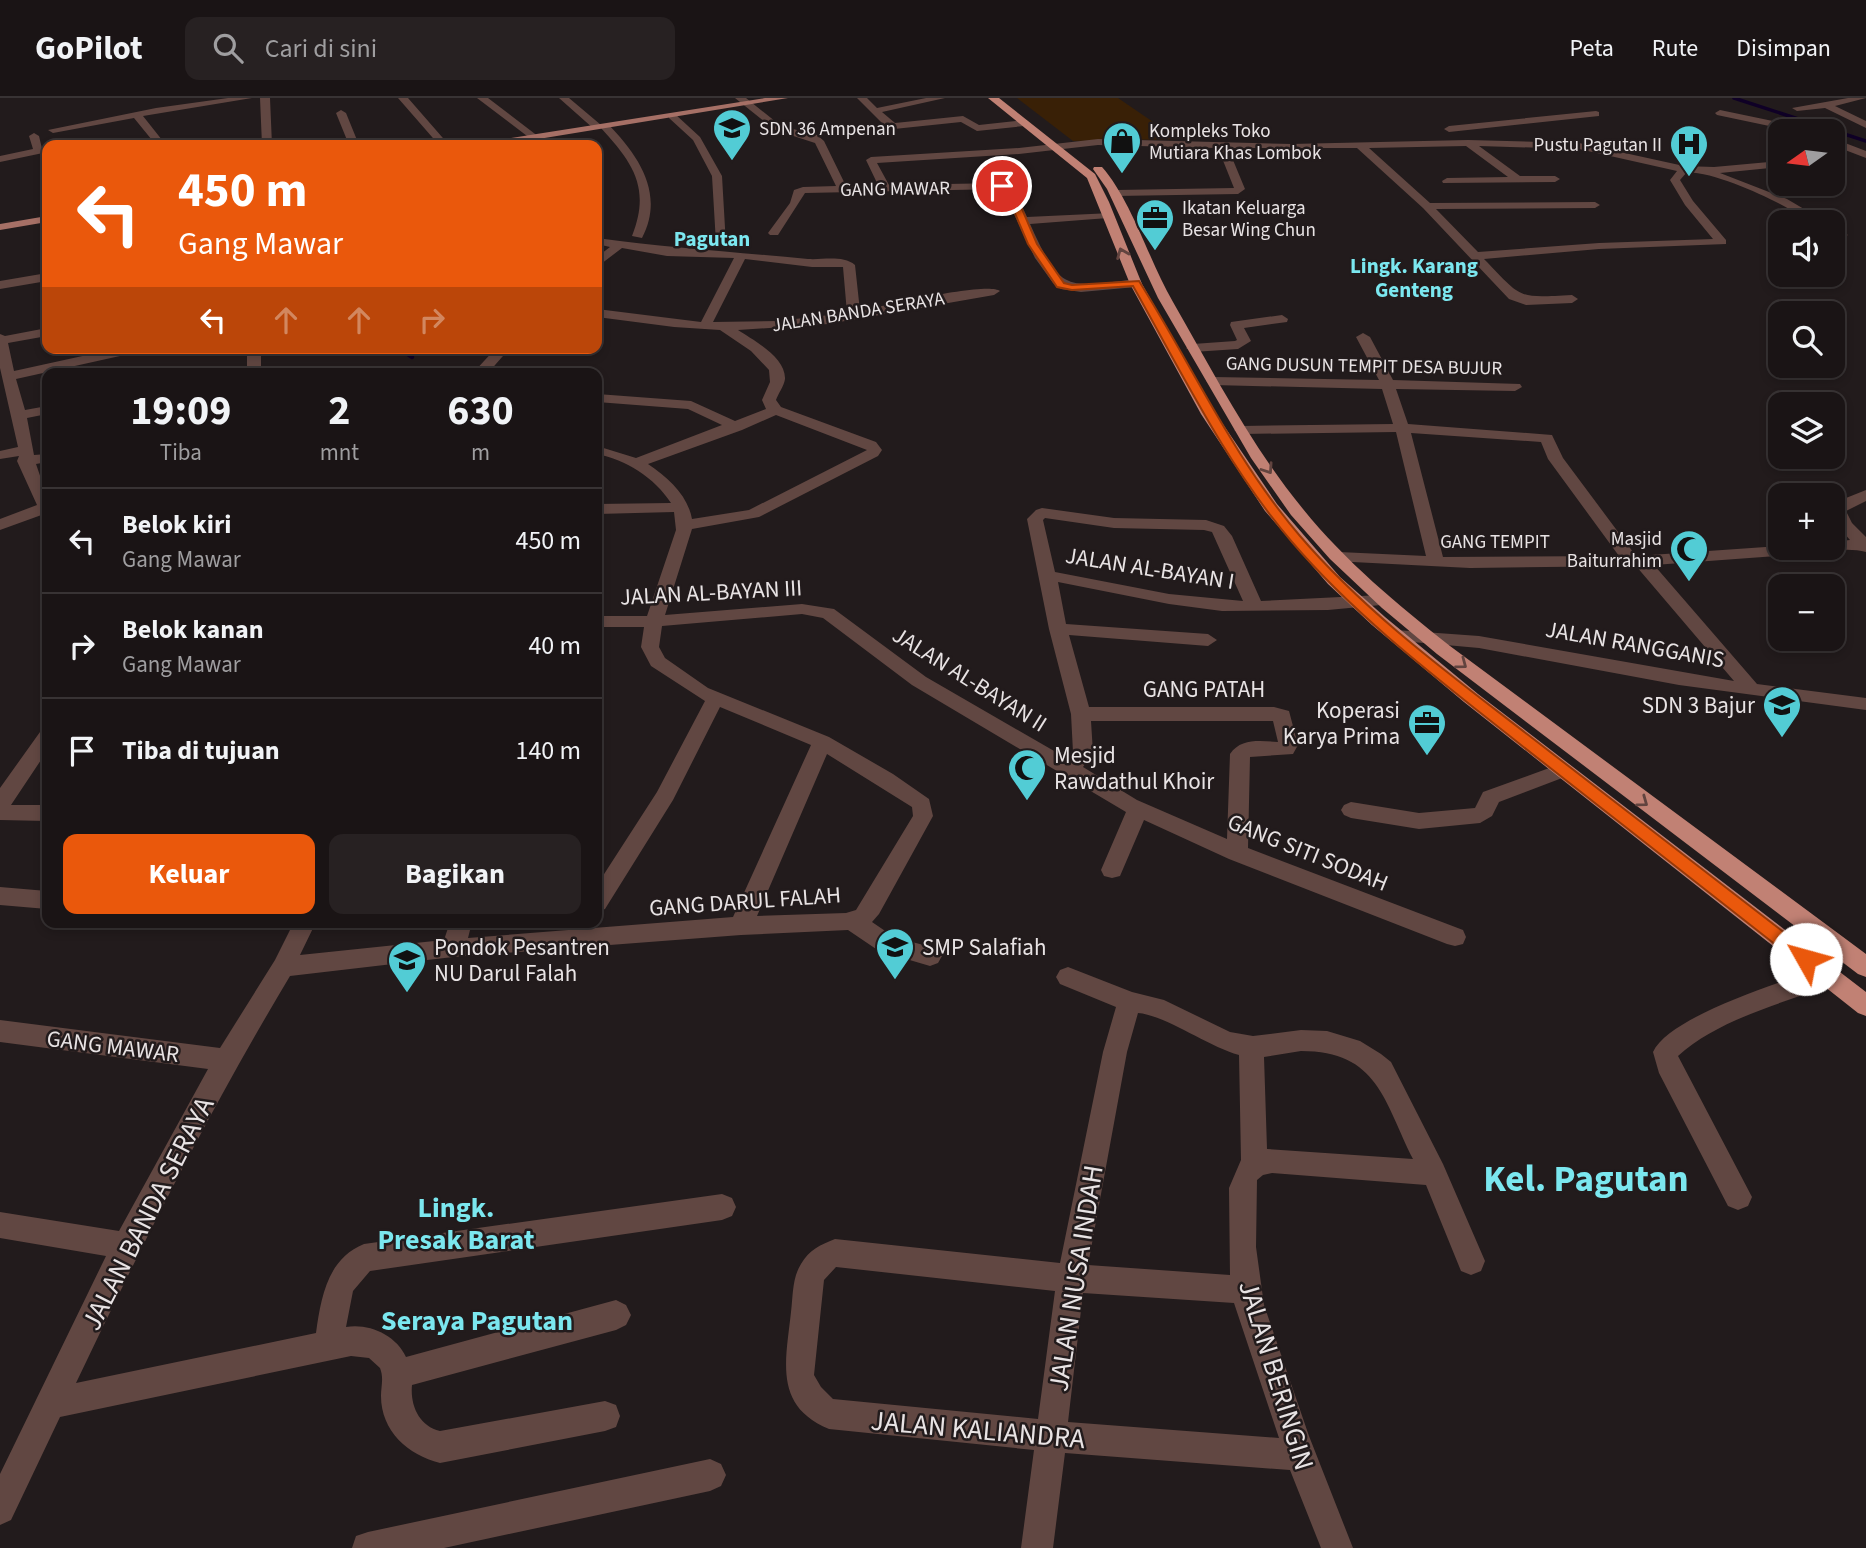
<!DOCTYPE html>
<html lang="id">
<head>
<meta charset="utf-8">
<style>
	:root { --surface:#1a1415; --page:#272122; --text:#f1f3f6; --muted:#9f9ea0; --line:#383334; --accent:#ea580c }
	body { margin:0; font-family:"Source Sans 3",sans-serif; background:var(--page); color:var(--text); height:100vh; display:flex; flex-direction:column; font-size:26px; white-space:nowrap }
	* { box-sizing:border-box; margin:0 }
	p { font-size:23px; color:var(--muted) }
	.icon { flex:none; width:38px; height:38px; fill:none; stroke:currentColor; stroke-width:2; stroke-linecap:round; stroke-linejoin:round }
	.map { position:relative; flex:1; overflow:hidden }
	.sheet { position:absolute; left:42px; top:270px; width:560px; height:560px; display:flex; flex-direction:column; background:var(--surface); border-radius:14px; box-shadow:0 4px 10px #0003,0 0 0 2px var(--line) }
	.sheet>* { flex:none }
	.top-card { position:absolute; left:42px; top:42px; width:560px; height:214px; border-radius:14px; box-shadow:0 4px 10px #0003,0 0 0 2px var(--line); background:#ea580c; color:#fff; overflow:hidden }
	.needle { width:46px; rotate:256deg }
	.tools { position:absolute; left:1768px; top:21px; display:grid; gap:14px }
	.tools a { display:grid; place-items:center; width:77px; height:77px; border-radius:14px; background:var(--surface); box-shadow:0 4px 10px #0003,0 0 0 2px var(--line); font-size:35px }
	.pin { position:absolute; display:grid; place-items:center; width:60px; height:60px; color:#fff; margin:-30px; border:4px solid #fff; border-radius:50%; box-shadow:0 2px 7px #0007 }
	.me { position:absolute; width:77px; margin:-38px; rotate:308deg; stroke-linejoin:round; filter:drop-shadow(0 0 5px #0008) }
	.turn { display:flex; align-items:center; gap:24px; height:147px; padding:0 21px; font-size:32px }
	.turn .icon { width:91px; height:91px; stroke-width:2.5 }
	.turn b { display:block; font-size:49px; line-height:60px }
	.lanes { display:flex; align-items:center; height:66px; padding:0 21px; background:#0003; justify-content:center; gap:35px; direction:ltr }
	.lanes .off { opacity:.35 }
	.eta { display:flex; justify-content:space-evenly; align-items:center; height:119px; text-align:center }
	.eta b { font-size:42px; font-weight:700; line-height:49px }
	.primary-button { display:flex; gap:14px; margin-top:auto; padding:14px 21px }
	.primary-button a { flex:1; height:80px; border-radius:14px; background:var(--accent); color:#fff; font-size:28px; font-weight:700; line-height:80px; text-align:center }
	.primary-button a+a { background:var(--page); color:var(--text) }
	ul { padding:0; list-style:none }
	li { display:flex; align-items:center; gap:21px; height:105px; padding:0 21px; border-top:2px solid var(--line) }
	li div { flex:1 }
	li b { display:block; font-size:26px }
	li em { font-style:normal }
	header { display:flex; align-items:center; gap:42px; box-sizing:border-box; height:98px; padding:0 35px; background:var(--surface); border-bottom:2px solid var(--line) }
	header strong { font-size:33px }
	nav { display:flex; gap:38px; margin-inline-start:auto; font-size:24px }
	.search { width:490px; height:63px; background:var(--page); display:flex; align-items:center; gap:18px; box-sizing:border-box; padding:0 24px; border-radius:14px; color:var(--muted); font-size:26px }
	.map>svg:first-child { display:block }
	.green { fill:#392006 }
	.lines { fill:none; stroke-linecap:round; stroke-linejoin:round }
	.stream-far1 { stroke:#0f0026; stroke-width:3.5 }
	.stream { stroke:#0f0026; stroke-width:4.5 }
	.minor { fill:#614742; fill-rule:evenodd }
	.major { fill:#a67066; fill-rule:evenodd }
	.highway { fill:#c18174; fill-rule:evenodd }
	.oneway { stroke:#62443f }
	.route { fill:#ea580c; stroke:#983908; stroke-width:2 }
	.labels { text-anchor:middle; stroke-width:5; stroke-linejoin:round; paint-order:stroke }
	.far-poi-label { font-size:19px; fill:#e8e3e4; stroke:#221b1c; text-anchor:start }
	.far-street-label { font-size:19px; fill:#e8e3e4; stroke:#221b1c }
	.far-quarter-label { font-size:21px; font-weight:bold; fill:#7be7ef; stroke:#221b1c }
	.far-neighbourhood-label { font-size:21px; font-weight:bold; fill:#7be7ef; stroke:#221b1c }
	.street-label { font-size:23px; fill:#e8e3e4; stroke:#221b1c }
	.poi-label { font-size:23px; fill:#e8e3e4; stroke:#221b1c; text-anchor:start }
	.near-neighbourhood-label { font-size:28px; font-weight:bold; fill:#7be7ef; stroke:#221b1c }
	.near-street-label { font-size:28px; fill:#e8e3e4; stroke:#221b1c }
	.near-district-label { font-size:37px; font-weight:bold; fill:#7be7ef; stroke:#221b1c }
</style>
</head>
<body>
<header>
<strong>GoPilot</strong>
<div class="search"><svg class="icon" aria-label="search" viewBox="0 0 24 24"><circle cx="10" cy="10" r="6"/><path d="M15 15l6 6"/></svg>Cari di sini</div>
<nav><a>Peta</a><a>Rute</a><a>Disimpan</a></nav>
</header>
<div class="map">
<svg width="1866" height="1450" viewBox="0 0 1866 1450">
	<rect width="100%" height="100%" fill="#221b1c"/>
	<path class="green" d="M1017,0H1118L1178,41L1073,43Z"/>
	<g class="lines">
		<path class="stream-far1" d="M1734,0L1866,43"/>
		<path class="stream" d="M399,250L412,259"/>
		<path class="minor" d="M228,0H252L143,18L166,47H156L134,20L53,35L48,32L156,10Z
			M260,0H270L272,47H262Z
			M398,0H408L449,47H439Z
			M477,0H488L539,39L531,41Z
			M559,0H569L601,27L608,26C639,58 665,96 642,140L632,138C651,90 633,65 601,30L594,31Z
			M735,0H746L781,28L817,37L824,43L846,88L878,87L866,62L871,59L1019,50L1098,41L1291,46L1468,42L1579,45L1684,68L1714,69L1780,63V69L1720,75L1787,101L1826,124C1808,125 1796,114 1780,106C1755,93 1714,75 1687,74L1680,82L1693,103L1726,142V146L1599,151L1484,161C1523,201 1516,200 1572,197L1578,201L1572,205L1526,207L1509,201L1423,110L1357,50H1228L1245,91L1238,96L1116,98L1111,95L1116,92L1234,90L1218,50L1098,47L1019,56L877,65L889,87L1003,85L1013,88L1027,119L1112,115L1114,117L1108,120L1030,126C1061,194 1064,190 1136,181L1142,185L1136,189L1081,194L1061,191L1053,185L1035,160L1002,91L805,95L778,137H770L768,135L790,105L794,92L803,89L836,88L815,45L775,32ZM1466,48L1508,79L1447,80L1442,83L1443,85L1555,84L1560,81L1555,78H1520L1479,48L1579,51L1677,73L1670,82L1685,107L1713,141L1599,145L1478,154L1436,111L1595,110L1600,107L1595,104L1430,105L1369,50Z
			M857,0H867L877,10L926,0H945L882,14L895,25L963,18L979,27L1024,22L1029,25L1024,28L977,33L961,24L894,31L885,28Z
			M1848,0H1866L1835,8L1866,23V30L1825,10L1797,13L1792,10Z
			M341,12L346,15L359,47H349L336,15Z
			M1720,12L1806,30L1811,33H1793L1717,17L1715,15Z
			M1596,13L1599,14V18L1449,34L1444,31L1449,28Z
			M669,16H675L700,39L722,78L726,147L716,145L712,78L693,42L669,20Z
			M34,35L39,38L43,55L0,64V58L33,51L29,38Z
			M1832,40L1866,53V60L1832,47Z
			M1832,129L1848,137L1842,140L1832,137Z
			M597,140C667,150 737,154 808,161C823,162 843,157 855,167L860,213C882,208 988,183 1000,193L994,197L828,226L738,232C753,242 786,259 785,281C784,288 778,296 776,302L781,309L876,344L882,352L878,358L759,419L692,431L665,517L802,506L834,511L926,579L1068,661L1073,654L1071,616L1049,531L1027,421L1036,412L1042,410L1114,420L1206,422L1224,428L1232,438L1261,503L1381,497L1390,502L1381,507L1328,512L1222,513L1169,506L1058,484L1066,526L1208,536L1217,542L1208,548L1069,537L1089,609H1274L1289,613L1298,647L1293,656L1250,659L1248,750L1463,832L1466,839L1463,846L1455,848L1447,846L1229,761L1144,722L1120,778L1112,780L1104,778L1101,772L1126,714L912,587L823,520L802,516L662,528L659,549L665,560L708,590L829,639L893,676L929,701L933,718L879,816L872,824L894,839L938,851L942,858L938,865L930,868L879,853L848,832L741,837L453,859L290,878C211,1010 142,1146 76,1285L316,1235C321,1200 327,1161 364,1146L722,1096L732,1100L736,1109L732,1118L722,1122L370,1173L353,1193L346,1229C369,1225 396,1237 406,1259L616,1202L626,1207L631,1217L626,1227L616,1232L412,1287C410,1307 419,1328 440,1333L605,1303L616,1307L620,1318L616,1329L605,1333L440,1365C408,1357 381,1333 381,1298C381,1288 384,1280 380,1270L369,1260L351,1258L60,1319L11,1422L0,1427V1376L106,1158L0,1140V1114L119,1133L208,971L0,944V922L220,950L275,862L294,824H316L300,857L444,842L450,824H472L468,840L733,819L811,647L720,609L673,702L605,811L597,814V787L657,694L705,603L651,568L641,549L644,529H597V518H647L676,432L674,414L597,416V406L671,405C654,379 626,362 597,356V348L636,360L722,327L688,311L597,304V296L691,303L735,323L766,311L762,302L770,284L769,272L751,253L720,232L674,229L597,219V211L701,224L734,160L667,158L622,150L597,169V159L610,149L597,146ZM745,161L812,169H843L847,215L778,223L713,224ZM776,317L867,352L749,412L692,421C688,398 669,380 648,366L742,332ZM1045,420L1114,430L1204,432L1212,434L1243,503L1169,496L1055,474L1043,422ZM1091,623H1273L1278,644C1260,643 1241,640 1230,656L1227,741L1137,702L1083,669L1093,655ZM827,656L912,709L913,718L856,812L846,815L757,818Z
			M47,175V183L0,191V183Z
			M1282,217L1288,221L1287,224L1244,230L1251,243L1238,251L1193,254L1186,250L1193,246L1235,243L1237,242L1230,227L1231,224Z
			M47,230V238L8,245L14,273L119,250H144L138,254L16,281L25,312L47,308V316L27,320L34,357L47,356V364L36,366L47,398V415L0,432V421L37,407L17,363L19,358L0,361V353L18,349L0,270V236L5,238Z
			M1363,235L1370,239L1393,282L1520,286L1522,289L1515,293L1396,291L1408,326L1552,337L1563,360L1636,458L1780,448L1832,450V444L1850,442L1837,427L1832,410L1836,404L1866,392V403L1846,413L1852,425L1866,439V454C1852,450 1832,452 1819,455L1654,467L1757,586L1866,600V612L1679,587L1479,550L1390,542L1387,538L1396,532L1479,538L1734,583L1636,468L1470,470L1333,463L1331,459L1333,455L1339,454L1426,458L1396,334L1241,336L1234,332L1241,328L1393,326L1382,291L1213,287L1206,283L1213,279L1379,282L1356,239ZM1411,335L1541,344L1548,361L1619,458L1443,459Z
			M247,250H261V275H247Z
			M496,250H510L488,275H473Z
			M47,632V653L11,707H47V723L0,722V690L40,634Z
			M1563,665L1570,667L1573,672L1570,677L1499,704L1492,718L1480,725L1419,731L1351,720L1344,717L1341,712L1344,707L1351,704L1419,715L1475,710L1483,694Z
			M0,789L47,793V811L0,807Z
			M1828,868L1836,871L1840,878L1836,885C1787,904 1718,921 1678,958L1752,1099L1748,1108L1738,1112L1728,1108L1659,975L1653,954C1670,917 1788,882 1828,868Z
			M1068,869L1132,894L1164,902L1230,934L1253,938L1301,932L1327,933L1360,943L1381,956L1391,964L1443,1066L1485,1163L1481,1173L1471,1177L1461,1173L1426,1087L1272,1075L1263,1077L1257,1082L1256,1149L1264,1207L1309,1338L1353,1450H1321L1290,1372L1065,1355L1053,1450H1021L1034,1352L829,1331C773,1308 786,1262 791,1214C793,1199 792,1180 801,1166C809,1152 820,1147 835,1141L1060,1165L1103,954L1116,909L1060,886L1056,879L1060,872ZM1138,915C1165,917 1207,948 1239,957L1241,1062L1229,1090L1230,1177L1088,1167L1127,954ZM1301,953C1378,953 1384,1003 1413,1061L1267,1051L1264,959ZM836,1169L1055,1193L1038,1321L833,1301L821,1289L814,1277L824,1182ZM1083,1195L1234,1205L1279,1340L1068,1324Z
			M710,1361L721,1366L726,1377L721,1388L710,1393L444,1450H352L356,1438L368,1434Z"/>
		<path class="major" d="M765,0H788L502,47H480L485,44Z
			M47,118V124L0,132V126Z"/>
		<path class="highway" d="M988,0H999L1095,76L1109,104L1142,186L1216,316L1277,406L1340,479L1385,519L1478,596L1866,894V918L1858,915L1464,604L1372,527L1328,486L1265,413L1201,316L1130,186L1087,80Z
			M1094,69H1102C1132,103 1149,163 1173,204C1213,274 1252,349 1303,411C1345,463 1398,507 1450,548L1866,856V879L1858,876L1437,556L1382,510L1330,461L1291,417L1251,360L1158,200L1107,91L1093,71Z"/>
	</g>
	<defs><path id="oneway-chevron" d="M-2-3.5L2.5 0L-2 3.5" fill="none" stroke-width="1.6" stroke-linecap="round" stroke-linejoin="round" transform="scale(1.75)"/></defs>
	<g class="oneway">
		<use href="#oneway-chevron" transform="translate(1122 155) rotate(-112)"/>
		<use href="#oneway-chevron" transform="translate(1268 371) rotate(56)"/>
		<use href="#oneway-chevron" transform="translate(1462 566) rotate(37)"/>
		<use href="#oneway-chevron" transform="translate(1643 704) rotate(36)"/>
	</g>
	<path class="route" d="M1002,86L1013,90L1037,146L1064,185L1072,187L1139,183C1193,269 1234,361 1300,438C1365,514 1448,575 1527,636C1622,709 1717,783 1812,856L1815,861L1812,866L1806,868L1800,866C1707,793 1614,720 1521,647C1442,584 1358,521 1292,444C1227,368 1182,275 1133,188L1072,192L1057,189L1028,146L1005,92L998,88Z"/>
	<defs>
		<symbol id="school-pin" viewBox="-11 -11 22 30"><path d="M0 17L-7.5 6A9.5 9.5 0 1 1 7.5 6Z" fill="#52ccd5" stroke="#221b1c"/><path d="M0-5L7-2L0 1L-7-2ZM-4 1L0 2.5L4 1V4Q0 6-4 4Z" fill="#111"/></symbol>
		<symbol id="shop-pin" viewBox="-11 -11 22 30"><path d="M0 17L-7.5 6A9.5 9.5 0 1 1 7.5 6Z" fill="#52ccd5" stroke="#221b1c"/><path d="M-5-2.5h2.3a2.7 3.5 0 0 1 5.4 0H5L5.5 6h-11ZM-1.5-2.5h3a1.5 2.3 0 0 0-3 0Z" fill="#111"/></symbol>
		<symbol id="hospital-pin" viewBox="-11 -11 22 30"><path d="M0 17L-7.5 6A9.5 9.5 0 1 1 7.5 6Z" fill="#52ccd5" stroke="#221b1c"/><path d="M-5-5h3v3.5h4V-5h3V5h-3V1.5h-4V5h-3Z" fill="#111"/></symbol>
		<symbol id="office-pin" viewBox="-11 -11 22 30"><path d="M0 17L-7.5 6A9.5 9.5 0 1 1 7.5 6Z" fill="#52ccd5" stroke="#221b1c"/><path d="M-6-3h4V-5.5h4V-3h4V5H-6ZM-1-4.5V-3h2v-1.5ZM-6 0V1H6V0Z" fill="#111"/></symbol>
		<symbol id="mosque-pin" viewBox="-11 -11 22 30"><path d="M0 17L-7.5 6A9.5 9.5 0 1 1 7.5 6Z" fill="#52ccd5" stroke="#221b1c"/><path d="M3.5-4.9A6 6 0 1 0 3.5 4.9A5 5 0 1 1 3.5-4.9Z" fill="#111"/></symbol>
	</defs>
	<g fill-rule="evenodd">
		<use href="#school-pin" x="710" y="8" width="44" height="60"/>
		<use href="#shop-pin" x="1100" y="21" width="44" height="60"/>
		<use href="#hospital-pin" x="1667" y="24" width="44" height="60"/>
		<use href="#office-pin" x="1133" y="98" width="44" height="60"/>
		<use href="#mosque-pin" x="1667" y="429" width="44" height="60"/>
		<use href="#school-pin" x="1760" y="585" width="44" height="60"/>
		<use href="#office-pin" x="1405" y="603" width="44" height="60"/>
		<use href="#mosque-pin" x="1005" y="648" width="44" height="60"/>
		<use href="#school-pin" x="873" y="827" width="44" height="60"/>
		<use href="#school-pin" x="385" y="840" width="44" height="60"/>
	</g>
	<g class="labels">
		<g class="far-poi-label">
			<text x="759" y="37">SDN 36 Ampenan</text>
			<text x="1149" y="39">Kompleks Toko<tspan x="1149" dy="22">Mutiara Khas Lombok</tspan></text>
			<text x="1662" y="53" text-anchor="end">Pustu Pagutan II</text>
			<text x="1182" y="116">Ikatan Keluarga<tspan x="1182" dy="22">Besar Wing Chun</tspan></text>
			<text x="1662" y="447" text-anchor="end">Masjid<tspan x="1662" dy="22">Baiturrahim</tspan></text>
		</g>
		<g class="far-street-label">
			<text transform="translate(895 90) rotate(-1)" y="7">GANG MAWAR</text>
			<text transform="translate(858 213) rotate(-9)" y="7">JALAN BANDA SERAYA</text>
			<text transform="translate(1364 267) rotate(1)" y="7">GANG DUSUN TEMPIT DESA BUJUR</text>
			<text x="1495" y="450">GANG TEMPIT</text>
		</g>
		<g class="far-quarter-label">
			<text x="712" y="148">Pagutan</text>
		</g>
		<g class="far-neighbourhood-label">
			<text x="1414" y="175">Lingk. Karang<tspan x="1414" dy="24">Genteng</tspan></text>
		</g>
		<g class="street-label">
			<text transform="translate(1150 470) rotate(9)" y="8">JALAN AL-BAYAN I</text>
			<text transform="translate(711 494) rotate(-3)" y="8">JALAN AL-BAYAN III</text>
			<text transform="translate(1635 546) rotate(10)" y="8">JALAN RANGGANIS</text>
			<text transform="translate(970 581) rotate(32)" y="8">JALAN AL-BAYAN II</text>
			<text x="1204" y="599">GANG PATAH</text>
			<text transform="translate(1308 754) rotate(22)" y="8">GANG SITI SODAH</text>
			<text transform="translate(745 803) rotate(-4)" y="8">GANG DARUL FALAH</text>
			<text transform="translate(113 948) rotate(7)" y="8">GANG MAWAR</text>
		</g>
		<g class="poi-label">
			<text x="1755" y="615" text-anchor="end">SDN 3 Bajur</text>
			<text x="1400" y="620" text-anchor="end">Koperasi<tspan x="1400" dy="26">Karya Prima</tspan></text>
			<text x="1054" y="665">Mesjid<tspan x="1054" dy="26">Rawdathul Khoir</tspan></text>
			<text x="434" y="857">Pondok Pesantren<tspan x="434" dy="26">NU Darul Falah</tspan></text>
			<text x="922" y="857">SMP Salafiah</text>
		</g>
		<g class="near-neighbourhood-label">
			<text x="456" y="1119">Lingk.<tspan x="456" dy="32">Presak Barat</tspan></text>
			<text x="477" y="1232">Seraya Pagutan</text>
		</g>
		<g class="near-street-label">
			<text transform="translate(147 1115) rotate(-63)" y="10">JALAN BANDA SERAYA</text>
			<text transform="translate(1075 1180) rotate(-81)" y="10">JALAN NUSA INDAH</text>
			<text transform="translate(1277 1277) rotate(73)" y="10">JALAN BERINGIN</text>
			<text transform="translate(978 1331) rotate(5)" y="10">JALAN KALIANDRA</text>
		</g>
		<g class="near-district-label">
			<text x="1586" y="1093">Kel. Pagutan</text>
		</g>
	</g>
</svg>
<div class="tools">
<a><svg class="needle" viewBox="-14 -14 28 28"><path d="M0-13l5 13h-10z" fill="#e53935"/><path d="M0 13l5-13h-10z" fill="#9f9ea0"/></svg></a>
<a><svg class="icon" aria-label="sound" viewBox="0 0 24 24"><path d="M4 9h4l5-4v14l-5-4H4zM17 9q2 3 0 6"/></svg></a>
<a><svg class="icon" aria-label="search" viewBox="0 0 24 24"><circle cx="10" cy="10" r="6"/><path d="M15 15l6 6"/></svg></a>
<a><svg class="icon" aria-label="layers" viewBox="0 0 24 24"><path d="M12 4l9 5-9 5-9-5zM3 14l9 5 9-5"/></svg></a>
<a>+</a>
<a>−</a>
</div>
<div class="pin" style="left:1002px;top:88px;background:#d93025"><svg class="icon" aria-label="arrive" viewBox="0 0 24 24"><path d="M6 21V4h12l-3 4 3 4H6"/></svg></div>
<svg class="me" style="left:1806px;top:861px" viewBox="-20 -20 40 40"><circle r="19" fill="#fff"/><path d="M0-13L10 11 0 6-10 11z" fill="#ea580c"/></svg>
<div class="top-card">
<div class="turn"><svg class="icon" aria-label="left" viewBox="0 0 24 24"><path d="M17 20v-9H6M10 6l-5 5 5 5"/></svg><div><b>450 m</b>Gang Mawar</div></div>
<div class="lanes"><svg class="icon" aria-label="left" viewBox="0 0 24 24"><path d="M17 20v-9H6M10 6l-5 5 5 5"/></svg><svg class="icon off" aria-label="ahead" viewBox="0 0 24 24"><path d="M12 20V5M6 11l6-6 6 6"/></svg><svg class="icon off" aria-label="ahead" viewBox="0 0 24 24"><path d="M12 20V5M6 11l6-6 6 6"/></svg><svg class="icon off" aria-label="right" viewBox="0 0 24 24"><path d="M7 20v-9h11M14 6l5 5-5 5"/></svg></div>
</div>
<section class="sheet">
<div class="eta">
<div><b>19:09</b><p>Tiba</p></div>
<div><b>2</b><p>mnt</p></div>
<div><b>630</b><p>m</p></div>
</div>
<ul>
<li><svg class="icon" aria-label="left" viewBox="0 0 24 24"><path d="M17 20v-9H6M10 6l-5 5 5 5"/></svg><div><b>Belok kiri</b><p>Gang Mawar</p></div><em>450 m</em></li>
<li><svg class="icon" aria-label="right" viewBox="0 0 24 24"><path d="M7 20v-9h11M14 6l5 5-5 5"/></svg><div><b>Belok kanan</b><p>Gang Mawar</p></div><em>40 m</em></li>
<li><svg class="icon" aria-label="arrive" viewBox="0 0 24 24"><path d="M6 21V4h12l-3 4 3 4H6"/></svg><div><b>Tiba di tujuan</b></div><em>140 m</em></li>
</ul>
<div class="primary-button"><a>Keluar</a><a>Bagikan</a></div>
</section>
</div>
</body>
</html>
